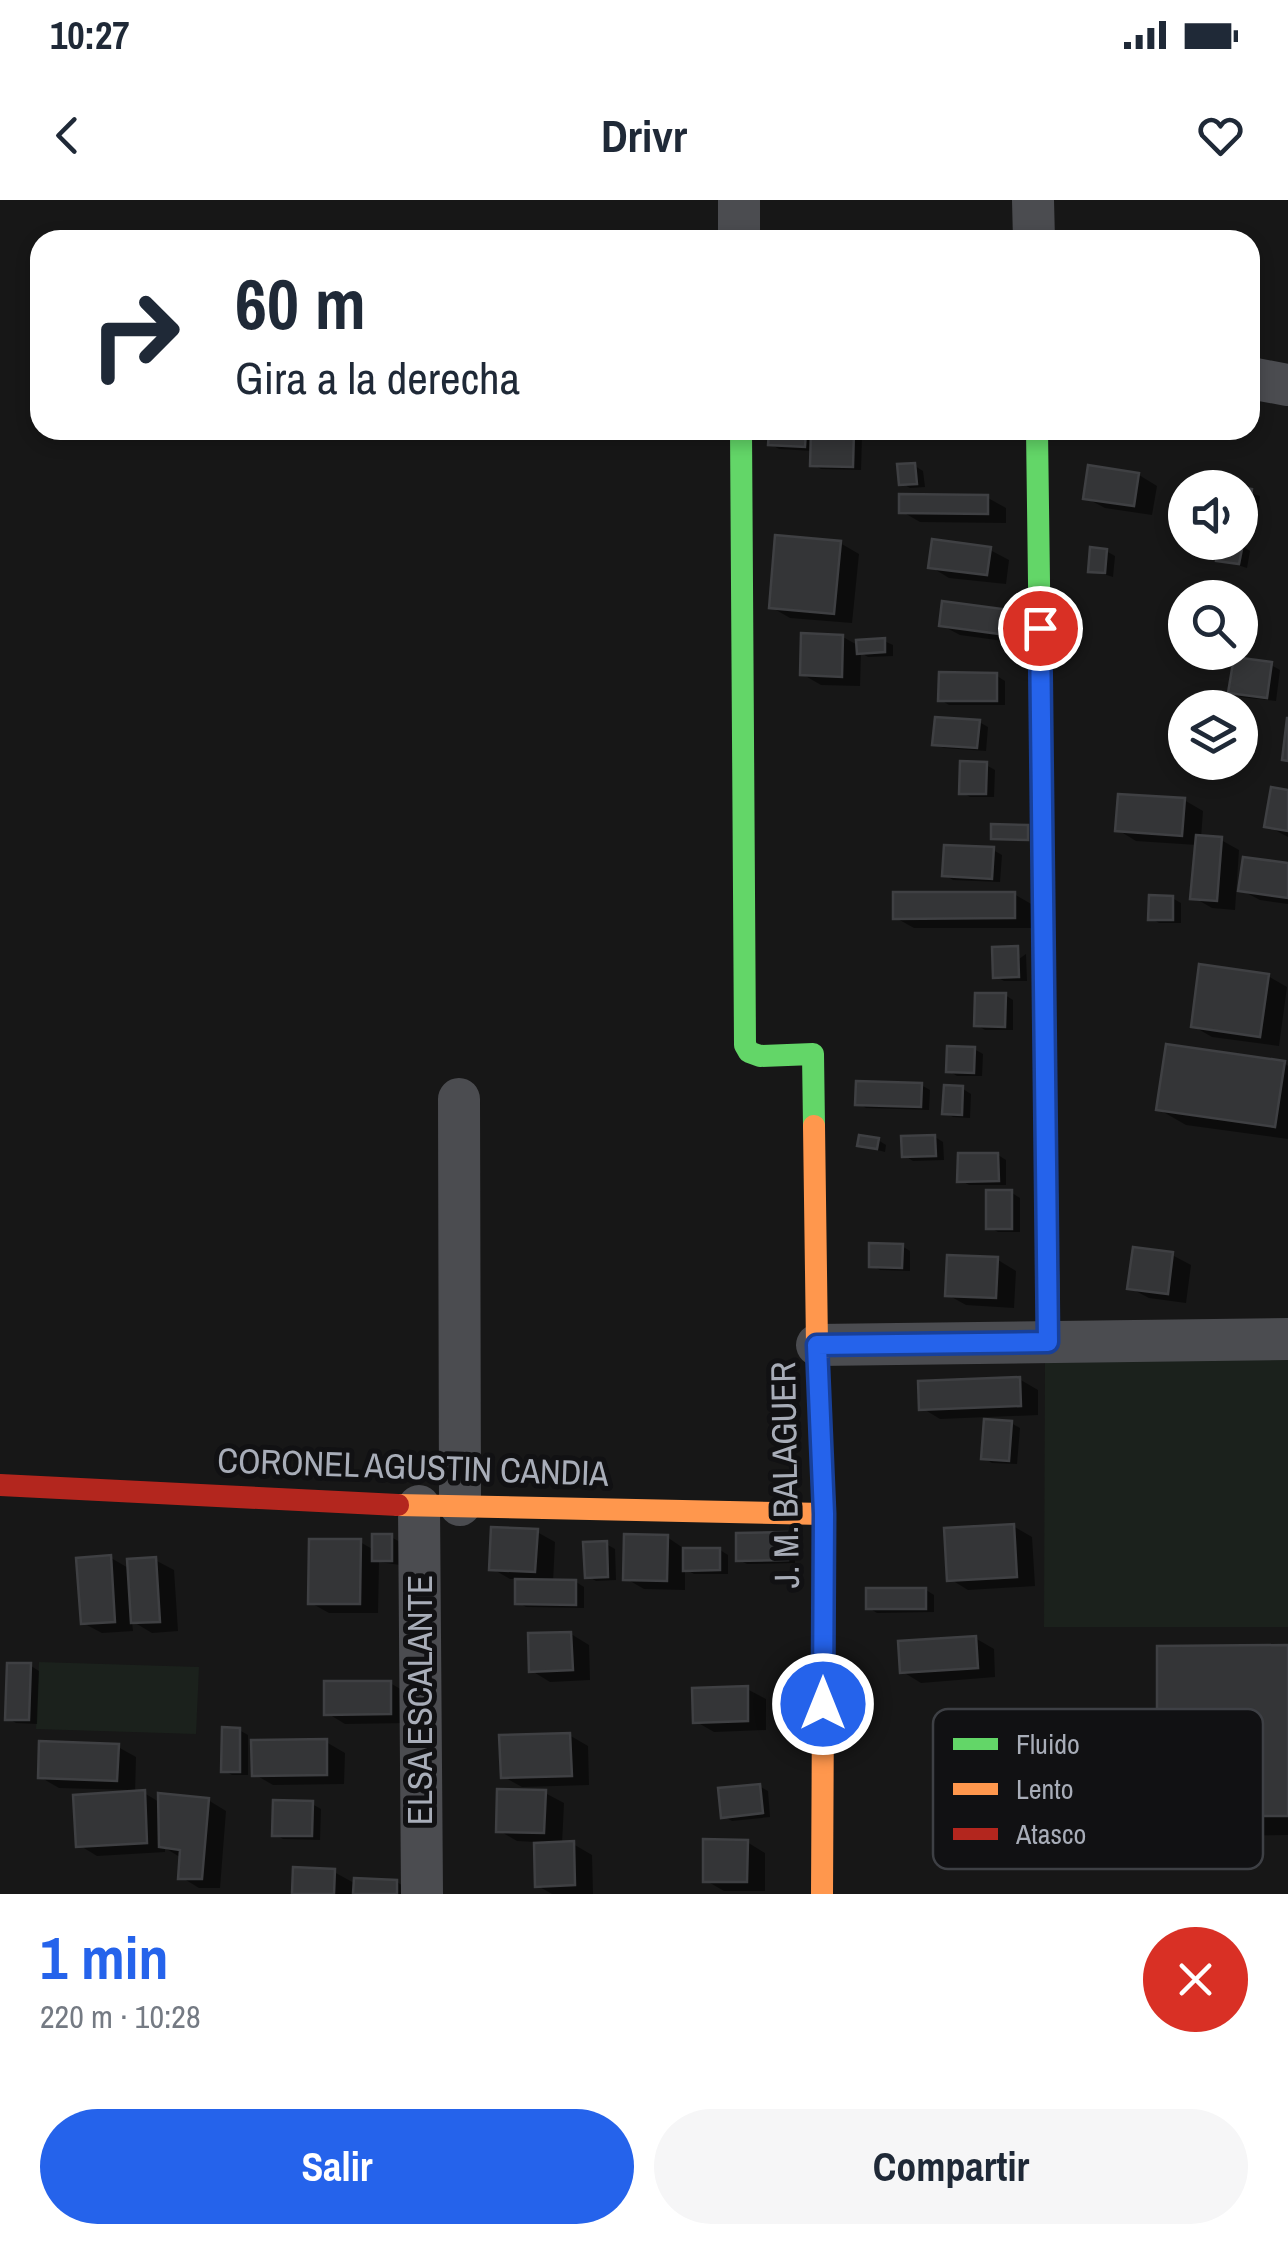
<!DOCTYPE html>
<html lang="es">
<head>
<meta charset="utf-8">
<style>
	:root { --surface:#fff; --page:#f6f6f7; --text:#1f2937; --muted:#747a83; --accent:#2563eb }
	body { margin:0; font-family:"Archivo Narrow",sans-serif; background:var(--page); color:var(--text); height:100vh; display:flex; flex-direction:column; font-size:38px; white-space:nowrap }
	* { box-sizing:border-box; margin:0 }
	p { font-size:32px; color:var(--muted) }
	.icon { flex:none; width:55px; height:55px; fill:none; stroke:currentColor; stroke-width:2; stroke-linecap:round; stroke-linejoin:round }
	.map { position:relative; height:1694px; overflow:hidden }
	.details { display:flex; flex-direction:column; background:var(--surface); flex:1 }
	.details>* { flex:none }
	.hud { position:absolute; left:30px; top:30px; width:1230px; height:210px; border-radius:30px; box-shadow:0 5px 15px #0003; background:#fff; color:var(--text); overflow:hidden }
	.controls { position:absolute; left:1168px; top:270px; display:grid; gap:20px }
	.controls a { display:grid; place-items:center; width:90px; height:90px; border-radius:50%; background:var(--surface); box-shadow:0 5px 15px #0003; font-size:50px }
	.pin { position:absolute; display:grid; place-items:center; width:85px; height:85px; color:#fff; margin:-42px; border:5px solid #fff; border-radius:50%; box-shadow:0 2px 10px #0007 }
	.me { position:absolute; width:110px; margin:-55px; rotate:0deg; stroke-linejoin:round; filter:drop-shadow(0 0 8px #0008) }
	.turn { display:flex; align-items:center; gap:35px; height:210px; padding:0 40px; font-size:45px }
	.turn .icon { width:130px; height:130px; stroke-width:2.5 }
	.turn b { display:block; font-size:70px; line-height:85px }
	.round { display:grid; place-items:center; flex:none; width:105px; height:105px; border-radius:52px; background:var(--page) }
	.overview { display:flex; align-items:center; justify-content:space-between; height:170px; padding:0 40px }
	h1 { font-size:60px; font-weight:800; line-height:75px; color:var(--accent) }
	.button { display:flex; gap:20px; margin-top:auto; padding:20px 40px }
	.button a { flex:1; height:115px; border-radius:60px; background:var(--accent); color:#fff; font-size:40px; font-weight:800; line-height:115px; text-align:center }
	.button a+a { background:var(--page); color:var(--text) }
	.status { display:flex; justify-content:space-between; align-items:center; height:70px; padding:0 50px; background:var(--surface); direction:ltr }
	.status svg { height:28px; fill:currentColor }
	header { display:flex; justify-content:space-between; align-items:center; height:130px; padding:0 40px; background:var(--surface); font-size:45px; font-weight:800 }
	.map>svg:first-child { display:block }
	.green { fill:#1b211c }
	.shadow { fill:#0007 }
	.building { fill:#343537; stroke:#3f4043; stroke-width:2.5 }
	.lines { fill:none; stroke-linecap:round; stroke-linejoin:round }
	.street { stroke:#4b4c50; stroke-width:42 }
	.fast { stroke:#63d668; stroke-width:22 }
	.slow { stroke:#ff974d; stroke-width:22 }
	.jam { stroke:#b3261e; stroke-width:22 }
	.route-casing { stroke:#184099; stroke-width:25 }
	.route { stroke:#2563eb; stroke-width:18 }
	.labels { text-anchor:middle; stroke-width:10; stroke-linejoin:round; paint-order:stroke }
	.street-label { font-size:35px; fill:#a8adb8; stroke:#111113 }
	.key { fill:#111113; stroke:#3e4045; stroke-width:2.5 }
	.key-label { font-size:28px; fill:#a8adb8 }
</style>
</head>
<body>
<div class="status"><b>10:27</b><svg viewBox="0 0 49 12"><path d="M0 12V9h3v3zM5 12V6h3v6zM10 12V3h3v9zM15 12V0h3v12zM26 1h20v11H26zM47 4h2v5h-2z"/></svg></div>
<header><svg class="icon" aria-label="back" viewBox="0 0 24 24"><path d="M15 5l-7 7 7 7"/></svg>Drivr<svg class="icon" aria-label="heart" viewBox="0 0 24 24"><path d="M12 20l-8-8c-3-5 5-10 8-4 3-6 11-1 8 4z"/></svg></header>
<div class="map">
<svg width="1288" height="1694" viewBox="0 0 1288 1694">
	<rect width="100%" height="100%" fill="#171717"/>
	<path class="green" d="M1045,1160H1288V1427H1044Z
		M39,1462L199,1467L196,1534L36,1529Z"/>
	<path class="shadow" d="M771,230L854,232L862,237L861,270L821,269L812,264L813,251L779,249L770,244Z
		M915,266L923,271L925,287L910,288L901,283Z
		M1139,275L1157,286L1152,315L1105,308L1086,298Z
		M1240,290L1260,296L1256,323L1240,320Z
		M988,298L1006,308V323L920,322L901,311Z
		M840,343L859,354L852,423L790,418L771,407Z
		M1242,346L1250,351L1247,368L1219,359Z
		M990,350L1009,360L1006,384L949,378L931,367Z
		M1106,351L1115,356L1113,377L1090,370Z
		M1010,412L1028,423L1025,444L960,435L941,425Z
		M843,437L859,446L884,441L893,445V456L868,457L861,453L860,486L821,485L802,474Z
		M1271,465L1280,470L1276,501L1240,497L1231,492Z
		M997,476L1005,481V505H949L941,500Z
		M979,522L988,527L986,551L944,548L935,544Z
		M986,565L995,570L994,597H970L962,592Z
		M1288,592V637L1266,625Z
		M1184,600L1203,611L1201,638L1221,640L1239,650L1235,710L1212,708L1193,697L1197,645L1136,641L1118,630Z
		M993,650L1002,655L1000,682L953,680L945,675Z
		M1288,666V704L1260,700L1241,690Z
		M1014,694L1033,705V728H914L896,718Z
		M1172,698L1181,703V723H1159L1151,718Z
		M1026,754L1027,781H1004L995,776Z
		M1268,776L1287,787L1279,846L1212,837L1193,826Z
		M1005,795L1013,800V830H985L977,825Z
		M974,849L983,854L982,876H957L949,871Z
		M1284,863L1288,866V939L1186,925L1158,909Z
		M921,885L930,890L929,910L866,908L858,903Z
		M963,889L971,894L970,918L953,917L945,912Z
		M935,937L943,942L944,960L913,961L905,956Z
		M878,940L886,945L885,952L859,945Z
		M998,955L1006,960V985H969L960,980Z
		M1012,993L1020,998V1032H998L989,1027Z
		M902,1046L910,1051V1071L880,1070L871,1065Z
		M1172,1055L1191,1065L1186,1103L1149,1098L1130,1088Z
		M998,1060L1016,1071L1014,1108L966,1105L948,1095Z
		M1019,1179L1038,1190V1215L940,1219L922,1208Z
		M1011,1223L1020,1228L1017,1264L992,1263L984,1258Z
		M1013,1326L1032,1337L1035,1386L968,1390L950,1379Z
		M537,1332L555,1342L553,1382H576L584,1387V1408L526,1407L517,1402V1379H510L491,1368Z
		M738,1335L795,1339V1363L747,1364L739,1360Z
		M391,1337L400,1342V1365L379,1362L378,1413H329L311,1403L360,1342L374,1350Z
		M667,1337L686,1350H720L728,1355V1374H694L685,1369V1390L644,1389L625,1378Z
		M606,1344L615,1349L616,1380L596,1381L587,1376Z
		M111,1358L130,1369L155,1360L174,1370L178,1431L152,1433L132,1421L133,1431L102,1433L83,1423Z
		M926,1390L934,1395V1412L877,1413L869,1408Z
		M571,1434L589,1445L590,1480L550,1482L532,1471Z
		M975,1438L994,1449L995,1477L921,1483L903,1472Z
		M1288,1447V1635L1195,1636L1160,1615Z
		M31,1466L39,1471L37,1524L16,1523L7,1518Z
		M390,1483L409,1494V1523L345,1524L327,1513Z
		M747,1489L766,1499V1530L714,1532L695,1521Z
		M239,1530L248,1535V1575H232L224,1570Z
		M569,1535L588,1546L589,1585L522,1587L504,1577Z
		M326,1542L345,1553L344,1584L273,1585L254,1574Z
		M118,1547L136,1557L135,1594L144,1593L161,1603L208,1600L226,1611L220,1688H199L181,1677L180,1657L165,1648V1652L97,1656L79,1645L131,1594V1590L59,1588L40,1577Z
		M759,1586L768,1591L770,1617L732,1621L723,1616Z
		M545,1593L564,1603L562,1644H573L592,1655L593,1694H552L538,1686L536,1642L517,1641L498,1630Z
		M312,1604L321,1609L320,1640L283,1639L275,1634Z
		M747,1642L765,1653V1691H724L705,1680Z
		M334,1672L356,1684L397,1682L415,1694H294Z"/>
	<path class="building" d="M769,230H806L805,247L768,245Z
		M811,230H854L853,267L810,266Z
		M915,263L917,284L899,285L897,264Z
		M1088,265L1139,273L1134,306L1083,299Z
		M1225,285L1252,289L1248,320L1240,319V288Z
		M899,294L988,295V314L899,313Z
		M775,335L841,341L834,414L769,408Z
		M932,339L991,347L987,375L928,368Z
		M1219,342L1243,344L1239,364L1216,361Z
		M1090,347L1107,349L1105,373L1088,372Z
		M942,401L1010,410L1007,435L939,426Z
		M801,433L843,435L842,477L800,475Z
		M885,438V452L857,454L856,440Z
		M1234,457L1272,462L1267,498L1228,493Z
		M939,472L997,473V501H938Z
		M935,517L980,520L977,548L932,545Z
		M1287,518H1288V561L1282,560Z
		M960,561L987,562L986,594H959Z
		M1271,587L1288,590V631L1264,627Z
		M1118,594L1185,598L1182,636L1115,631Z
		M991,624L1028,625V640L991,639Z
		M1196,635L1222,637L1217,701L1190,699Z
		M944,645L994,647L992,679L942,676Z
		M1243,657L1288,663V698L1238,691Z
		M893,692H1015V718L893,719Z
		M1149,695L1173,696V720H1148Z
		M1018,746L1019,777L993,778L992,747Z
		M1199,764L1269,774L1260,837L1191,827Z
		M975,793H1006L1005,827L974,826Z
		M1166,844L1285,861L1275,927L1156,910Z
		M947,846L975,847L974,873L946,872Z
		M856,881L922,883L921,907L855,905Z
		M944,885L963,886L962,915L942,914Z
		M859,935L879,938L877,949L857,946Z
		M935,935L936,956L902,957L901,936Z
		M958,953H998L999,981L957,982Z
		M986,990H1012V1029H986Z
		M869,1043L903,1044L902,1068L869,1067Z
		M1133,1047L1173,1052L1168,1094L1127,1089Z
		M947,1055L998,1057L996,1098L945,1096Z
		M1020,1177L1021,1206L919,1210L918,1181Z
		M984,1219L1012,1221L1009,1261L981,1259Z
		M1014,1324L1017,1377L947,1381L944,1328Z
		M491,1327L538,1329L535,1372L489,1370Z
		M787,1332L788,1360L736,1361V1333Z
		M372,1334H392V1361H372Z
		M624,1334L668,1335L667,1381L623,1380Z
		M309,1339H361L360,1404H308Z
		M607,1341L608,1377L585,1378L583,1342Z
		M683,1348H720V1370L683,1371Z
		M111,1355L115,1422L81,1424L76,1358Z
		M156,1357L160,1422L131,1423L127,1359Z
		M515,1379L576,1380V1405L515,1404Z
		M866,1388H926V1409H866Z
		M571,1432L573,1470L529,1472L528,1433Z
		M976,1436L978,1468L900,1473L898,1441Z
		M1288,1445V1616H1157V1446Z
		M7,1463H31L29,1520H5Z
		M324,1481H391V1514L324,1515Z
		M748,1486V1521L693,1523L692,1488Z
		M222,1527L240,1528V1572H221Z
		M570,1533L572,1576L501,1578L499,1535Z
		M327,1539V1575L252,1576L251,1540Z
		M39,1541L119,1544L117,1581L38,1578Z
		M760,1584L763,1613L721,1618L718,1588Z
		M497,1589L546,1590L544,1633L496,1632Z
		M145,1590L147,1643L76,1647L73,1595Z
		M158,1593L209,1598L202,1679H178L180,1650L159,1647Z
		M273,1600L313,1601L312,1636H272Z
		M703,1639L748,1640L747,1682H703Z
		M574,1641L575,1685L535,1687L534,1643Z
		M293,1667L335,1669L334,1694H292Z
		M354,1678L397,1680V1694H353Z"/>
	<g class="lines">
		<path class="street" d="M739,0V40
			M1033,0L1034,40
			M1250,178L1288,185
			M459,899L460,1305
			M817,1145L1288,1139
			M419,1306L422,1694"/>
		<path class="fast" d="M741,230L745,845L749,852L760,856L813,854L814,926
			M1037,230L1049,1142"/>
		<path class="slow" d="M814,926L817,1145L824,1314L822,1694
			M398,1305L824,1314"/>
		<path class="jam" d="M0,1285L398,1305"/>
	</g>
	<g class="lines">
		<defs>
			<path id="route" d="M823,1504L824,1314L817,1145L1048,1142L1040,428"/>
		</defs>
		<use href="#route" class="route-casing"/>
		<use href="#route" class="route"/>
	</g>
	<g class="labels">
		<g class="street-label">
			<text transform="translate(413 1267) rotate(2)" y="12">CORONEL AGUSTIN CANDIA</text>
			<text transform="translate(785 1275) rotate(-91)" y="12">J. M. BALAGUER</text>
			<text transform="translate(420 1500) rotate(-90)" y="12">ELSA ESCALANTE</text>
		</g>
	</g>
	<rect x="933" y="1509" width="330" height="160" rx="15" class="key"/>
	<rect x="953" y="1538" width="45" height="12" fill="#63d668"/>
	<rect x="953" y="1583" width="45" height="12" fill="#ff974d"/>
	<rect x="953" y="1628" width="45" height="12" fill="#b3261e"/>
	<g class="key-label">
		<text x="1016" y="1554">Fluido</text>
		<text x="1016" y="1599">Lento</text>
		<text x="1016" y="1644">Atasco</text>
	</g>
</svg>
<div class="controls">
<a><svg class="icon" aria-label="sound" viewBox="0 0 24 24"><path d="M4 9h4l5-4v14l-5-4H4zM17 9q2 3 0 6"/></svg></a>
<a><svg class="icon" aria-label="search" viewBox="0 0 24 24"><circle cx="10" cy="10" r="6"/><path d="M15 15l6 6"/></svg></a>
<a><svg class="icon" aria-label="layers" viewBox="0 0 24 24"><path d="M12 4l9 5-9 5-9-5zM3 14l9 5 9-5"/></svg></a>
</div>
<div class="pin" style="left:1040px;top:428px;background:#d93025"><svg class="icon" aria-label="arrive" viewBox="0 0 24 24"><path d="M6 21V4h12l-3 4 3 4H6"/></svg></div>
<svg class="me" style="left:823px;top:1504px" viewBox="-20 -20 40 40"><circle r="17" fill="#2563eb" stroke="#fff" stroke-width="3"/><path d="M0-11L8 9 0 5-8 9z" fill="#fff"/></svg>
<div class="hud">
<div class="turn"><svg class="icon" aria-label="right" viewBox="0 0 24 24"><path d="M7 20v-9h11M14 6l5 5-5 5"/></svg><div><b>60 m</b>Gira a la derecha</div></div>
</div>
</div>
<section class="details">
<div class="overview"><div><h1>1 min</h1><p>220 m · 10:28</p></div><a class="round" style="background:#d93025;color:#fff"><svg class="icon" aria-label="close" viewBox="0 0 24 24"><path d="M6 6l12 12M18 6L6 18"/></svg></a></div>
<div class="button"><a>Salir</a><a>Compartir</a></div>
</section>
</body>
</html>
